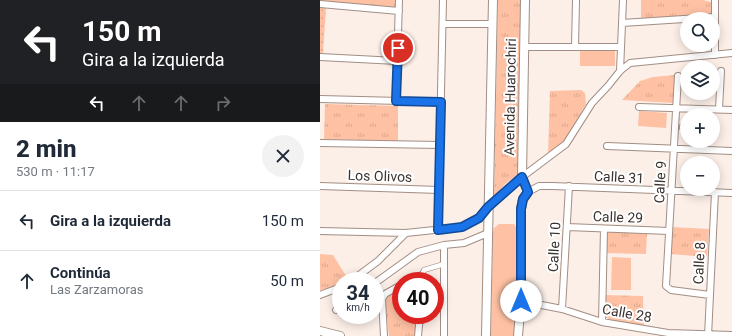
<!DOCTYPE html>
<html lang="es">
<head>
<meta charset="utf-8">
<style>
	:root { --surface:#fff; --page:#f2f2f3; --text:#1f2937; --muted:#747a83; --line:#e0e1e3 }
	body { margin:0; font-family:Roboto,sans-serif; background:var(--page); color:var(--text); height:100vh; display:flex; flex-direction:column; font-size:15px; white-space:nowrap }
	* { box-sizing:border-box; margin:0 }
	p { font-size:13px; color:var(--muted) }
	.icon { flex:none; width:22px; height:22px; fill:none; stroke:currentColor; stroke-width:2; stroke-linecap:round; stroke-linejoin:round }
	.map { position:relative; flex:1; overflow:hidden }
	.sheet { display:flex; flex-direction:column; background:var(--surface); width:320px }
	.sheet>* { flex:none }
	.guide { background:#202124; color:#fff; overflow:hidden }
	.buttons { position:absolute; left:360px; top:12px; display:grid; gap:8px }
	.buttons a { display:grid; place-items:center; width:40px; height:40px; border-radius:50%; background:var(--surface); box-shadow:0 2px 10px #0003; font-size:20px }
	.speed { position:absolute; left:12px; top:272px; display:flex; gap:8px; font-size:20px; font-weight:700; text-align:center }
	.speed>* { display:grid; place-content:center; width:52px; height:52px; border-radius:50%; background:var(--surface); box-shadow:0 2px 10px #0003; line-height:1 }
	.speed small { font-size:10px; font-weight:400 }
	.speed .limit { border:6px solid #d22; background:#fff; color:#111 }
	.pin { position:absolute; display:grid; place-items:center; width:34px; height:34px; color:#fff; margin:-17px; border:2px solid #fff; border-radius:50%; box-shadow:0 1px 4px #0007 }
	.me { position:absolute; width:44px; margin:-22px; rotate:0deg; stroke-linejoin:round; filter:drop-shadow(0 0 3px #0008) }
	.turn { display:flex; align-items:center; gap:14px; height:84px; padding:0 16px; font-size:18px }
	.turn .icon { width:52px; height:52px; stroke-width:2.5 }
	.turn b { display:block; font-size:28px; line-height:34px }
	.lanes { display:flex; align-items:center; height:38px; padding:0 16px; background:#0003; justify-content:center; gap:20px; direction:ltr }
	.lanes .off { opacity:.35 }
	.round { display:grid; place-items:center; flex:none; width:42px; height:42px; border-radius:21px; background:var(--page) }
	.headline { display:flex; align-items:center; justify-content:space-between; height:68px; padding:0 16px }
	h1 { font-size:24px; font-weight:800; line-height:30px }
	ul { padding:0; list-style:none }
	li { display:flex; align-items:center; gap:12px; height:60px; padding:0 16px; border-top:1px solid var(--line) }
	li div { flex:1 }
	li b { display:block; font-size:15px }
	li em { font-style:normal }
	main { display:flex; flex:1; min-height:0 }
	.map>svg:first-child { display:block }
	.grass { fill:#fec1a4 }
	.park { fill:url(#park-tufts) }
	.garden { fill:url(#garden-dots) }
	.building { fill:url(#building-hatch); stroke:#aa958e }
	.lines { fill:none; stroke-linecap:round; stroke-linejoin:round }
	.pedestrian-casing { stroke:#a28e84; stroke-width:6 }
	.minor-casing { stroke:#a28e84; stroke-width:8 }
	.tertiary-casing { stroke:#a28e84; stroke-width:10 }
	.pedestrian { stroke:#fff; stroke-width:4.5 }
	.minor { stroke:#fff; stroke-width:6 }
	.tertiary { stroke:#fff; stroke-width:8 }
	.route-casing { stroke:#114b97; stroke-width:10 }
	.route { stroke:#1a73e8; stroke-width:7 }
	.labels { text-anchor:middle; stroke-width:4; stroke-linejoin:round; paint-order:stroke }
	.street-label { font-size:14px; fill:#3c332f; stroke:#fff }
</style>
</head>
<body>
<main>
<section class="sheet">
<div class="guide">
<div class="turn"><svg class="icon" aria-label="left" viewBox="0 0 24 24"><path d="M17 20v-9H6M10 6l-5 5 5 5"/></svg><div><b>150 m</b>Gira a la izquierda</div></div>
<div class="lanes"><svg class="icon" aria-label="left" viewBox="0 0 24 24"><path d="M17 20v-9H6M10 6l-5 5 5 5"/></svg><svg class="icon off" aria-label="ahead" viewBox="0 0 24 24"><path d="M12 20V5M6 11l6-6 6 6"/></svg><svg class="icon off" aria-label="ahead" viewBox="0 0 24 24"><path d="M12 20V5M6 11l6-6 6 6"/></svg><svg class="icon off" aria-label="right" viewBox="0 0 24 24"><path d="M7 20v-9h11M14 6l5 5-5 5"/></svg></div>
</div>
<div class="headline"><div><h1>2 min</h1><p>530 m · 11:17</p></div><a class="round"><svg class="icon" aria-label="close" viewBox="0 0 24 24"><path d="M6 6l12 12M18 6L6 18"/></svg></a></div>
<ul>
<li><svg class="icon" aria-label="left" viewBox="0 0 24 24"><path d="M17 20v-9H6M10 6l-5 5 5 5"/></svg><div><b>Gira a la izquierda</b></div><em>150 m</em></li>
<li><svg class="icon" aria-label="ahead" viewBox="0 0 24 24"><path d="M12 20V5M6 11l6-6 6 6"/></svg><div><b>Continúa</b><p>Las Zarzamoras</p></div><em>50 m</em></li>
</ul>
</section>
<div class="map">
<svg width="412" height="336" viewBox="0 0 412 336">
	<defs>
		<pattern id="park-tufts" width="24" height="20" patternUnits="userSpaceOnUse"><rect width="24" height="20" fill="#fec1a4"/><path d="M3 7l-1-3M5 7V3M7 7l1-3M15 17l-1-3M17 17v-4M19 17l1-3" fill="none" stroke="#dba68e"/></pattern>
		<pattern id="garden-dots" width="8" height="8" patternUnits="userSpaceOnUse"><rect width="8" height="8" fill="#fec1a4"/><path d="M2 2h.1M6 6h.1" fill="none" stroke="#dba68e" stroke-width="1.8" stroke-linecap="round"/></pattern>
		<pattern id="building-hatch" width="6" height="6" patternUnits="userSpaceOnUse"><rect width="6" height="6" fill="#d6bfb8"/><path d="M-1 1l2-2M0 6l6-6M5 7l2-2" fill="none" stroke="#af9c96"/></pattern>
	</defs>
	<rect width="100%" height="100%" fill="#fcefe8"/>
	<path class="grass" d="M260,51H295V66H260Z
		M319,111L347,113L346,128L318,126Z
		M179,224H194L196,227L198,294L196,336H171L173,232L174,228Z
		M292,257L311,258V290H291Z"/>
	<path class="park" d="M0,0H75V8L0,1Z
		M178,0H202L198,174L185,184L174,196Z
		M321,0H383L391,2V15L321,20Z
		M355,75L353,103L302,100L320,81L333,77Z
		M261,90L265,93L266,104L244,142L228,155L230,91Z
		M5,104L78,106V141L4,139Z
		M352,227L389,229L387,257L351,254Z
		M288,231L327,233L326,254L286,253L287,233Z
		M0,254L13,255L28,279L6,289L0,290Z
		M81,288V315H96V336H69L65,300L70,293Z
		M285,295L323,296L324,327L301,323L284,317Z"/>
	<path class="garden" d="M0,7L6,8L3,54H0Z"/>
	<path class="building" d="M360,124H367V130L359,129Z"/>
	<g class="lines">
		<defs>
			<path id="pedestrian" d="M102,275L104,270L124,264"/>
			<path id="minor" d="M395,0V55
				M0,4L79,11
				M302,23L395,17
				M123,24H173
				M204,47H301
				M255,47L256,0
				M0,57L77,61
				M300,71L303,0
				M358,76L346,286L351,290L390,295
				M0,99L121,102
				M76,101L79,0
				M319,107L412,110
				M399,109L401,71
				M0,143L120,145
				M287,146L412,151
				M0,186L119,190
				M208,192L219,186H232L412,193
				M247,227L349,231
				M118,230L123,0
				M0,231L86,233L142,227L159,218L169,207L202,177L246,144L272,103L288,86L300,71L310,63L412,53
				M124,249V336
				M31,281L58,261L86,233
				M89,281L102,275L101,281
				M55,283L98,252L124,245L144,243L168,233
				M0,295L21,287
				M115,299L124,300
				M201,301L242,309L282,322L348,333L412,335
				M242,309L249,186
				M16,310L21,306
				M282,322L284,229
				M64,336L62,299L65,294L81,285
				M98,336L100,315
				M388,336L395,192"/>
			<path id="tertiary" d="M0,331L20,336
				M166,336L173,0
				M198,336L201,301V209L203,199L208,192L202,177L205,0"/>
		</defs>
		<use href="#pedestrian" class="pedestrian-casing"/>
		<use href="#minor" class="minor-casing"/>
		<use href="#tertiary" class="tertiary-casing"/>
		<use href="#pedestrian" class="pedestrian"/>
		<use href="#minor" class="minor"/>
		<use href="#tertiary" class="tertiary"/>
	</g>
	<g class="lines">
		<defs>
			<path id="route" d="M78,48L76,101L121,102L118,230L142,227L159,218L168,207L202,177L208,192L203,199L201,209V301"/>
		</defs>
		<use href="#route" class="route-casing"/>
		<use href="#route" class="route"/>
	</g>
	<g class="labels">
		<g class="street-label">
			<text transform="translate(190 97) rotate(-89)" y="5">Avenida Huarochiri</text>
			<text transform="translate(60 176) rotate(2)" y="5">Los Olivos</text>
			<text transform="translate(299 177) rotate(3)" y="5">Calle 31</text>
			<text transform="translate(340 182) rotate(-87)" y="5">Calle 9</text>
			<text transform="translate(298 217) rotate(2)" y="5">Calle 29</text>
			<text transform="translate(234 247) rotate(-87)" y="5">Calle 10</text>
			<text transform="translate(379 263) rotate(-87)" y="5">Calle 8</text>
			<text transform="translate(307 313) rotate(10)" y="5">Calle 28</text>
		</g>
	</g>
</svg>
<div class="buttons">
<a><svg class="icon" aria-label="search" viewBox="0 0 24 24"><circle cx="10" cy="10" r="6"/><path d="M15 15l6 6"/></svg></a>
<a><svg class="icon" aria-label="layers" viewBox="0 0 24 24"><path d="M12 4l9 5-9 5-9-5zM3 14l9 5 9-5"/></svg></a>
<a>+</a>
<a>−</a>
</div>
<div class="speed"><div>34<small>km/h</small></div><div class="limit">40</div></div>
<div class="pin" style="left:78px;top:48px;background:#d93025"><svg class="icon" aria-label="arrive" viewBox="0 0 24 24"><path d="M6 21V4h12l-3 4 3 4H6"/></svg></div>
<svg class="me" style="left:201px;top:301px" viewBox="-20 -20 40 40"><circle r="19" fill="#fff"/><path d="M0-13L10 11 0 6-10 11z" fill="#1a73e8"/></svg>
</div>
</main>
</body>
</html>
